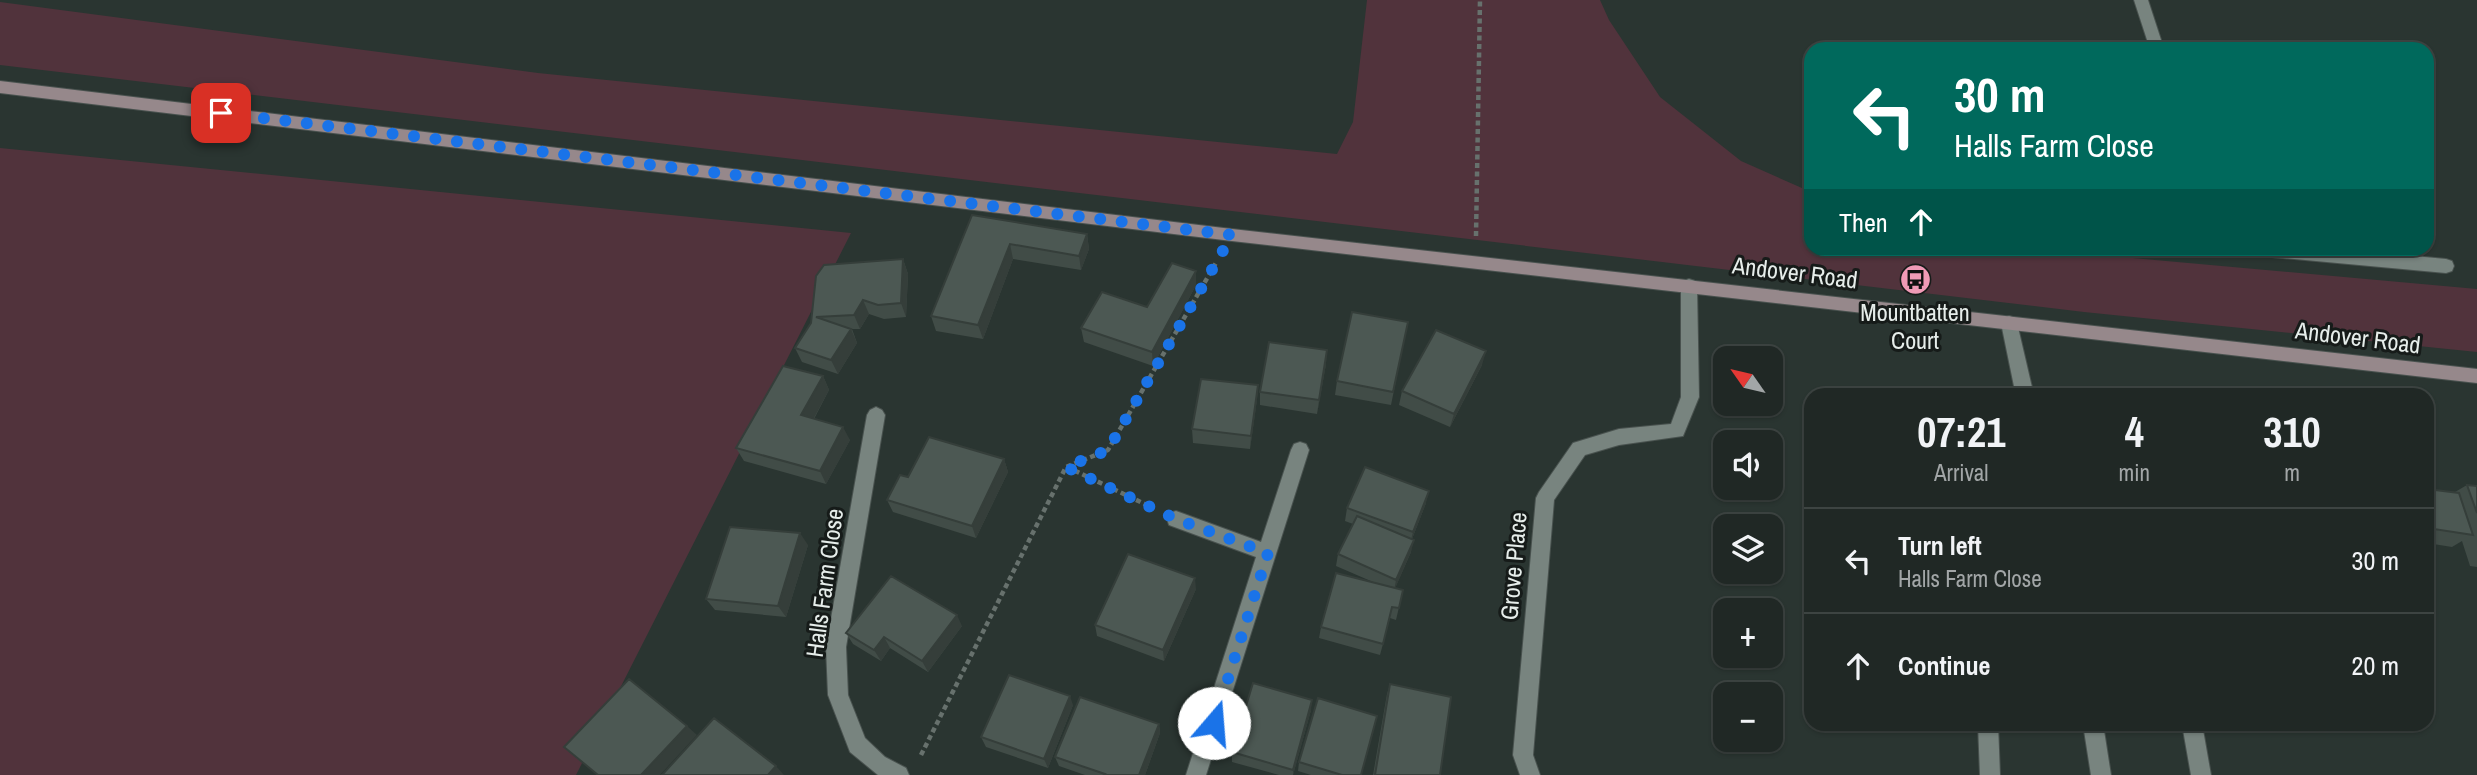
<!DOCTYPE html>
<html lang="en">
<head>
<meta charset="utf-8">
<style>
	:root { --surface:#202825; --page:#2d3432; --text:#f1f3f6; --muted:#a2a6a7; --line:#3d4442 }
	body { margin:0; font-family:"Archivo Narrow",sans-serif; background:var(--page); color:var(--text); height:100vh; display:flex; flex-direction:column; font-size:26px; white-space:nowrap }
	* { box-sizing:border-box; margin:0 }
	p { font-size:23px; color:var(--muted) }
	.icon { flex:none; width:38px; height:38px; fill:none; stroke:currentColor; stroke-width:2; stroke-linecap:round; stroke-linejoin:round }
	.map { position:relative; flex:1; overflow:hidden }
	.side { position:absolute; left:1804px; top:388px; width:630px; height:343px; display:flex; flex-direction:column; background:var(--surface); border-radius:21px; box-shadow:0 2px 5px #0004,0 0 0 2px var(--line) }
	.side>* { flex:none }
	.guide { position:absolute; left:1804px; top:42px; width:630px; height:214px; border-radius:21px; box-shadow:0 2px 5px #0004,0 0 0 2px var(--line); background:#00695c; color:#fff; overflow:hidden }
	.needle { width:46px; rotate:304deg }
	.tools { position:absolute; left:1713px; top:346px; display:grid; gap:14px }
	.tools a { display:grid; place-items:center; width:70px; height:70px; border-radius:14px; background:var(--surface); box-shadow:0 2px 5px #0004,0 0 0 2px var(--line); font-size:35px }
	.pin { position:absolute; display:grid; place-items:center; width:60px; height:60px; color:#fff; margin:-30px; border-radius:14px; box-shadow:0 4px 10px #0006 }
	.me { position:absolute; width:77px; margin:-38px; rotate:18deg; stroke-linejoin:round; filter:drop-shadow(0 0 5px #0008) }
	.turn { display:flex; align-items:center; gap:24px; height:147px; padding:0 35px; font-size:32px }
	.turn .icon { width:91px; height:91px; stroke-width:2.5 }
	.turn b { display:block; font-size:49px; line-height:60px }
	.then { display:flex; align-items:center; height:66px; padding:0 35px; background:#0003; gap:14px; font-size:26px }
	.eta { display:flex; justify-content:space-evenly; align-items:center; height:119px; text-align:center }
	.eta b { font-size:42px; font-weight:700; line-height:49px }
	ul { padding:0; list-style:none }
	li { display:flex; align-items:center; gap:21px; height:105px; padding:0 35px; border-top:2px solid var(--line) }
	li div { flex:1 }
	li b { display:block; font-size:26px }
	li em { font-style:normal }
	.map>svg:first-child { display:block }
	.green { fill:#51333c }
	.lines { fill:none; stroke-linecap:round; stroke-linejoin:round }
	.street-casing { stroke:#49524f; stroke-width:2 }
	.secondary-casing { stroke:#49524f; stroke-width:2 }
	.path { stroke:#67716d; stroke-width:4.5; stroke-dasharray:5 3.5; stroke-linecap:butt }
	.street { fill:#78847f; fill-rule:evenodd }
	.secondary { fill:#96888b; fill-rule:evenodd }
	.wall { fill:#414c47 }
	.shaded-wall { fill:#353e3a }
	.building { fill:#4c5853; stroke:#353e3a; stroke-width:2 }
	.route { stroke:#1a73e8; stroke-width:12; stroke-dasharray:0 21.6 }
	.labels { text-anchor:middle; stroke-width:6; stroke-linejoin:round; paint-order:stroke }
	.street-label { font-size:24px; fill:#e6edea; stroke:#161b19 }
	.poi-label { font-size:24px; fill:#e6edea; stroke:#161b19 }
</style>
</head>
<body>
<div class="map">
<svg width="2477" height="775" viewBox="0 0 2477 775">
	<rect width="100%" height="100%" fill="#2a3531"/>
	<path class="green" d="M1367,0H1600L1609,20L1660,97L1741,161L1811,192V248L2033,249L2477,289V352L2084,312L0,65V2L538,73L1337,154L1353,122Z
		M0,148L851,233L576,775H0Z"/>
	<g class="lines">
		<defs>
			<path id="street" d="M2134,0H2148L2164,49H2150Z
				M2242,248H2327L2446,259L2452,261L2454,266L2452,271L2446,273L2250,255Z
				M1689,279L1695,281L1697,286L1699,397L1683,436L1619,445L1585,455L1554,500L1533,755L1540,775H1520L1513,755L1536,498L1539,492L1573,443L1619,429L1671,424L1681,397V286L1683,281Z
				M2009,316L2015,318L2017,323L2034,396H2016L2001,323L2003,318Z
				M876,407L882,410L885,415L846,647L848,695L865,738L885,757L906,768L909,775H878L850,752L828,695L826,647L867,415L870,410Z
				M1300,442L1306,444L1309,450L1206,775H1186L1256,557L1169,525L1167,519L1169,513L1176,511L1261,542L1291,450L1294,444Z
				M1978,724H1998L2000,775H1980Z
				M2083,724H2103L2111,775H2091Z
				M2182,724H2202L2211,775H2191Z"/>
			<path id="secondary" d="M0,81L1232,229L2477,369V383L1232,241L0,93Z"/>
		</defs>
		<use href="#street" class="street-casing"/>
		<use href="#secondary" class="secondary-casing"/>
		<path class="path" d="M1476,236L1480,0
			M1067,467L1151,507
			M921,755L1066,467L1108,450L1217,261"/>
		<use href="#street" class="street"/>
		<use href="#secondary" class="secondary"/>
	</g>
	<path class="wall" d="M972,215L1087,234L1089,249L1081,270L1013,259L983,339L936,331L931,316Z
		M903,259L908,274L906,317L884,319L869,314L860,329H852L857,343L838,374L802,362L795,348L811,323L816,276Z
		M1196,285L1153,366L1084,342L1081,328L1147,307Z
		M1408,322L1391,405L1335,395L1337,381Z
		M1326,364L1317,414L1260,405V392Z
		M1482,365L1450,427L1399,405L1402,391Z
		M823,376L829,390L814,419L850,440L826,484L744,461L736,448Z
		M1258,385L1257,399L1250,449L1193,443L1192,429Z
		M1004,459L1008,472L976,538L893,512L887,500L908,477Z
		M2467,485L2477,486V567L2470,566L2462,541L2452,547L2427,543V489L2455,492Z
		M1426,503L1412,539L1411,552L1395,588L1403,590L1396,620L1390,618L1380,655L1319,638L1321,627L1373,582L1336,566L1338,554L1353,524L1345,521L1347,508Z
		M808,545L786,617L715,610L706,599Z
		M1196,589L1164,661L1097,636L1095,625Z
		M962,626L928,672L890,648L881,661L853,644L846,633Z
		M1390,684L1440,775H1373L1387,694Z
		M1073,705L1048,768L986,747L981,737Z
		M1311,710L1293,775H1279L1232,762V752Z
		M1159,724L1160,733L1145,775H1085L1059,766L1055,757Z
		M1299,762L1361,775H1311L1298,771Z"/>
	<path class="shaded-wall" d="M1087,234L1089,249L1081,270L1079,256Z
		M1010,244L1013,259L983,339L978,325Z
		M903,259L908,274L906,317L901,303Z
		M1196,271V285L1153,366L1152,352Z
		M863,300L869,314L860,329L854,315Z
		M851,329L857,343L838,374L831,360Z
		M1327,350L1326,364L1317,414L1319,400Z
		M1486,351L1482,365L1450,427L1454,414Z
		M823,376L829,390L808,429L801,415Z
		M1258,385L1257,399L1250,449L1251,436Z
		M843,427L850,440L826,484L820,471Z
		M1004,459L1008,472L976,538L972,526Z
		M1429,491L1426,503L1410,544L1413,532Z
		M800,533L808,545L786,617L778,606Z
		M1414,540L1411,552L1394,591L1396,580Z
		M1195,578L1196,589L1164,661L1163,650Z
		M957,615L962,626L928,672L922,661Z
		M884,637L890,648L881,661L874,650Z
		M1070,696L1073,705L1048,768L1044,759Z
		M1312,700L1311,710L1293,775V770Z
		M1159,724L1160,733L1145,775H1139Z
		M687,726L697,735L660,775H641Z
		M776,766L784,775H768Z"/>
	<path class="building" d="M972,215L1087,234L1079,256L1010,244L978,325L931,316Z
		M903,259L901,303L878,305L863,300L854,315L816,317L851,329L831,360L795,348L811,323L816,276L824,265Z
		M1172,263L1196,271L1152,352L1081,328L1102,292L1147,307Z
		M1352,312L1408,322L1393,392L1337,381Z
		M1436,330L1486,351L1454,414L1402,391Z
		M1269,342L1327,350L1319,400L1260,392Z
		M783,366L823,376L801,415L843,427L820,471L736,448Z
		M1201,379L1258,385L1251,436L1192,429Z
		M929,437L1004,459L972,526L887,500L900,475L908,477Z
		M1365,467L1429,491L1413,532L1347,508Z
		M2467,485L2477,486V513Z
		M2427,489L2459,493L2473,535L2427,528Z
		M1357,516L1414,540L1396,580L1338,554Z
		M730,527L800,533L778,606L706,599Z
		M1128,554L1195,578L1163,650L1095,625Z
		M1336,573L1403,590L1399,608L1392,607L1383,644L1321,627Z
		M891,576L957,615L922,661L884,637L874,650L846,633Z
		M1009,675L1070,696L1044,759L981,737Z
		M629,679L687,726L641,775H598L564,747Z
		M1253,683L1312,700L1293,770L1232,752Z
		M1390,684L1451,697L1440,775H1375Z
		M1080,697L1159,724L1139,775H1104L1105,774L1055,757Z
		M1318,698L1377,716L1361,775H1342L1299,762Z
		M714,718L776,766L768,775H662Z"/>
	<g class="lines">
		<path class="route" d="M221,113L1232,235L1108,450L1066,467L1176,519L1268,553L1214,723"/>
	</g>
	<defs>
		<symbol id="bus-disc" viewBox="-11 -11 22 22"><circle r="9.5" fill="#f09ab6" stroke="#161b19"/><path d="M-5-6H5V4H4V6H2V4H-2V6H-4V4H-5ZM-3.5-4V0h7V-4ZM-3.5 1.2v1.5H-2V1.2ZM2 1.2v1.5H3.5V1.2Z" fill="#111"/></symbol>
	</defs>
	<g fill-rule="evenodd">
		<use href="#bus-disc" x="1898" y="262" width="35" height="35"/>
	</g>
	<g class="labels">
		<g class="street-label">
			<text transform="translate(1795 273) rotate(7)" y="8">Andover Road</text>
			<text transform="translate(2358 338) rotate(7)" y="8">Andover Road</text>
			<text transform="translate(1514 566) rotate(-85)" y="8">Grove Place</text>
			<text transform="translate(825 583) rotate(-82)" y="8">Halls Farm Close</text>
		</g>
		<g class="poi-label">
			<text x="1915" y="321">Mountbatten<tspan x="1915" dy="28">Court</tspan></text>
		</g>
	</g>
</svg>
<div class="tools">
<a><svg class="needle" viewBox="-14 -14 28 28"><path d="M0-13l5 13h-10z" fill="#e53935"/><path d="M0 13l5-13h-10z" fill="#a2a6a7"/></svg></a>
<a><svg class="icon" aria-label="sound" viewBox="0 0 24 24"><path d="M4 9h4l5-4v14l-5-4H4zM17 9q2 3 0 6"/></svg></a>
<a><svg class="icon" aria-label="layers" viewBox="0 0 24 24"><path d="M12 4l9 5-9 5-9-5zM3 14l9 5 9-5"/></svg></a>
<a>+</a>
<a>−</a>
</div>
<div class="pin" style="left:221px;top:113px;background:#d93025"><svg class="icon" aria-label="arrive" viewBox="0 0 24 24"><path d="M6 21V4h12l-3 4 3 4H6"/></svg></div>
<svg class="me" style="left:1214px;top:723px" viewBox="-20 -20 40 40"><circle r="19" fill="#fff"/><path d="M0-13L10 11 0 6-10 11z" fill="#1a73e8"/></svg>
<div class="guide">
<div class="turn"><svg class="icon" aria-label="left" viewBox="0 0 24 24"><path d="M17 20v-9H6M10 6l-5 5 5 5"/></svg><div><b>30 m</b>Halls Farm Close</div></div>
<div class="then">Then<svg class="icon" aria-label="ahead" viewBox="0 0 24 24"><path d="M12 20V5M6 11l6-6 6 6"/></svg></div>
</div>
<section class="side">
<div class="eta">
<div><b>07:21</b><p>Arrival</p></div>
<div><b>4</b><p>min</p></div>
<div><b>310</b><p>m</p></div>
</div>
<ul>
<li><svg class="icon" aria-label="left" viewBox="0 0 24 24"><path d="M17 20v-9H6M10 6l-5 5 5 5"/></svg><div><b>Turn left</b><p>Halls Farm Close</p></div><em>30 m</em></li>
<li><svg class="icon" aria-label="ahead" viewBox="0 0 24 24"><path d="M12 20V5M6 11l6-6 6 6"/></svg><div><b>Continue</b></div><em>20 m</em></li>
</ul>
</section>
</div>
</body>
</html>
